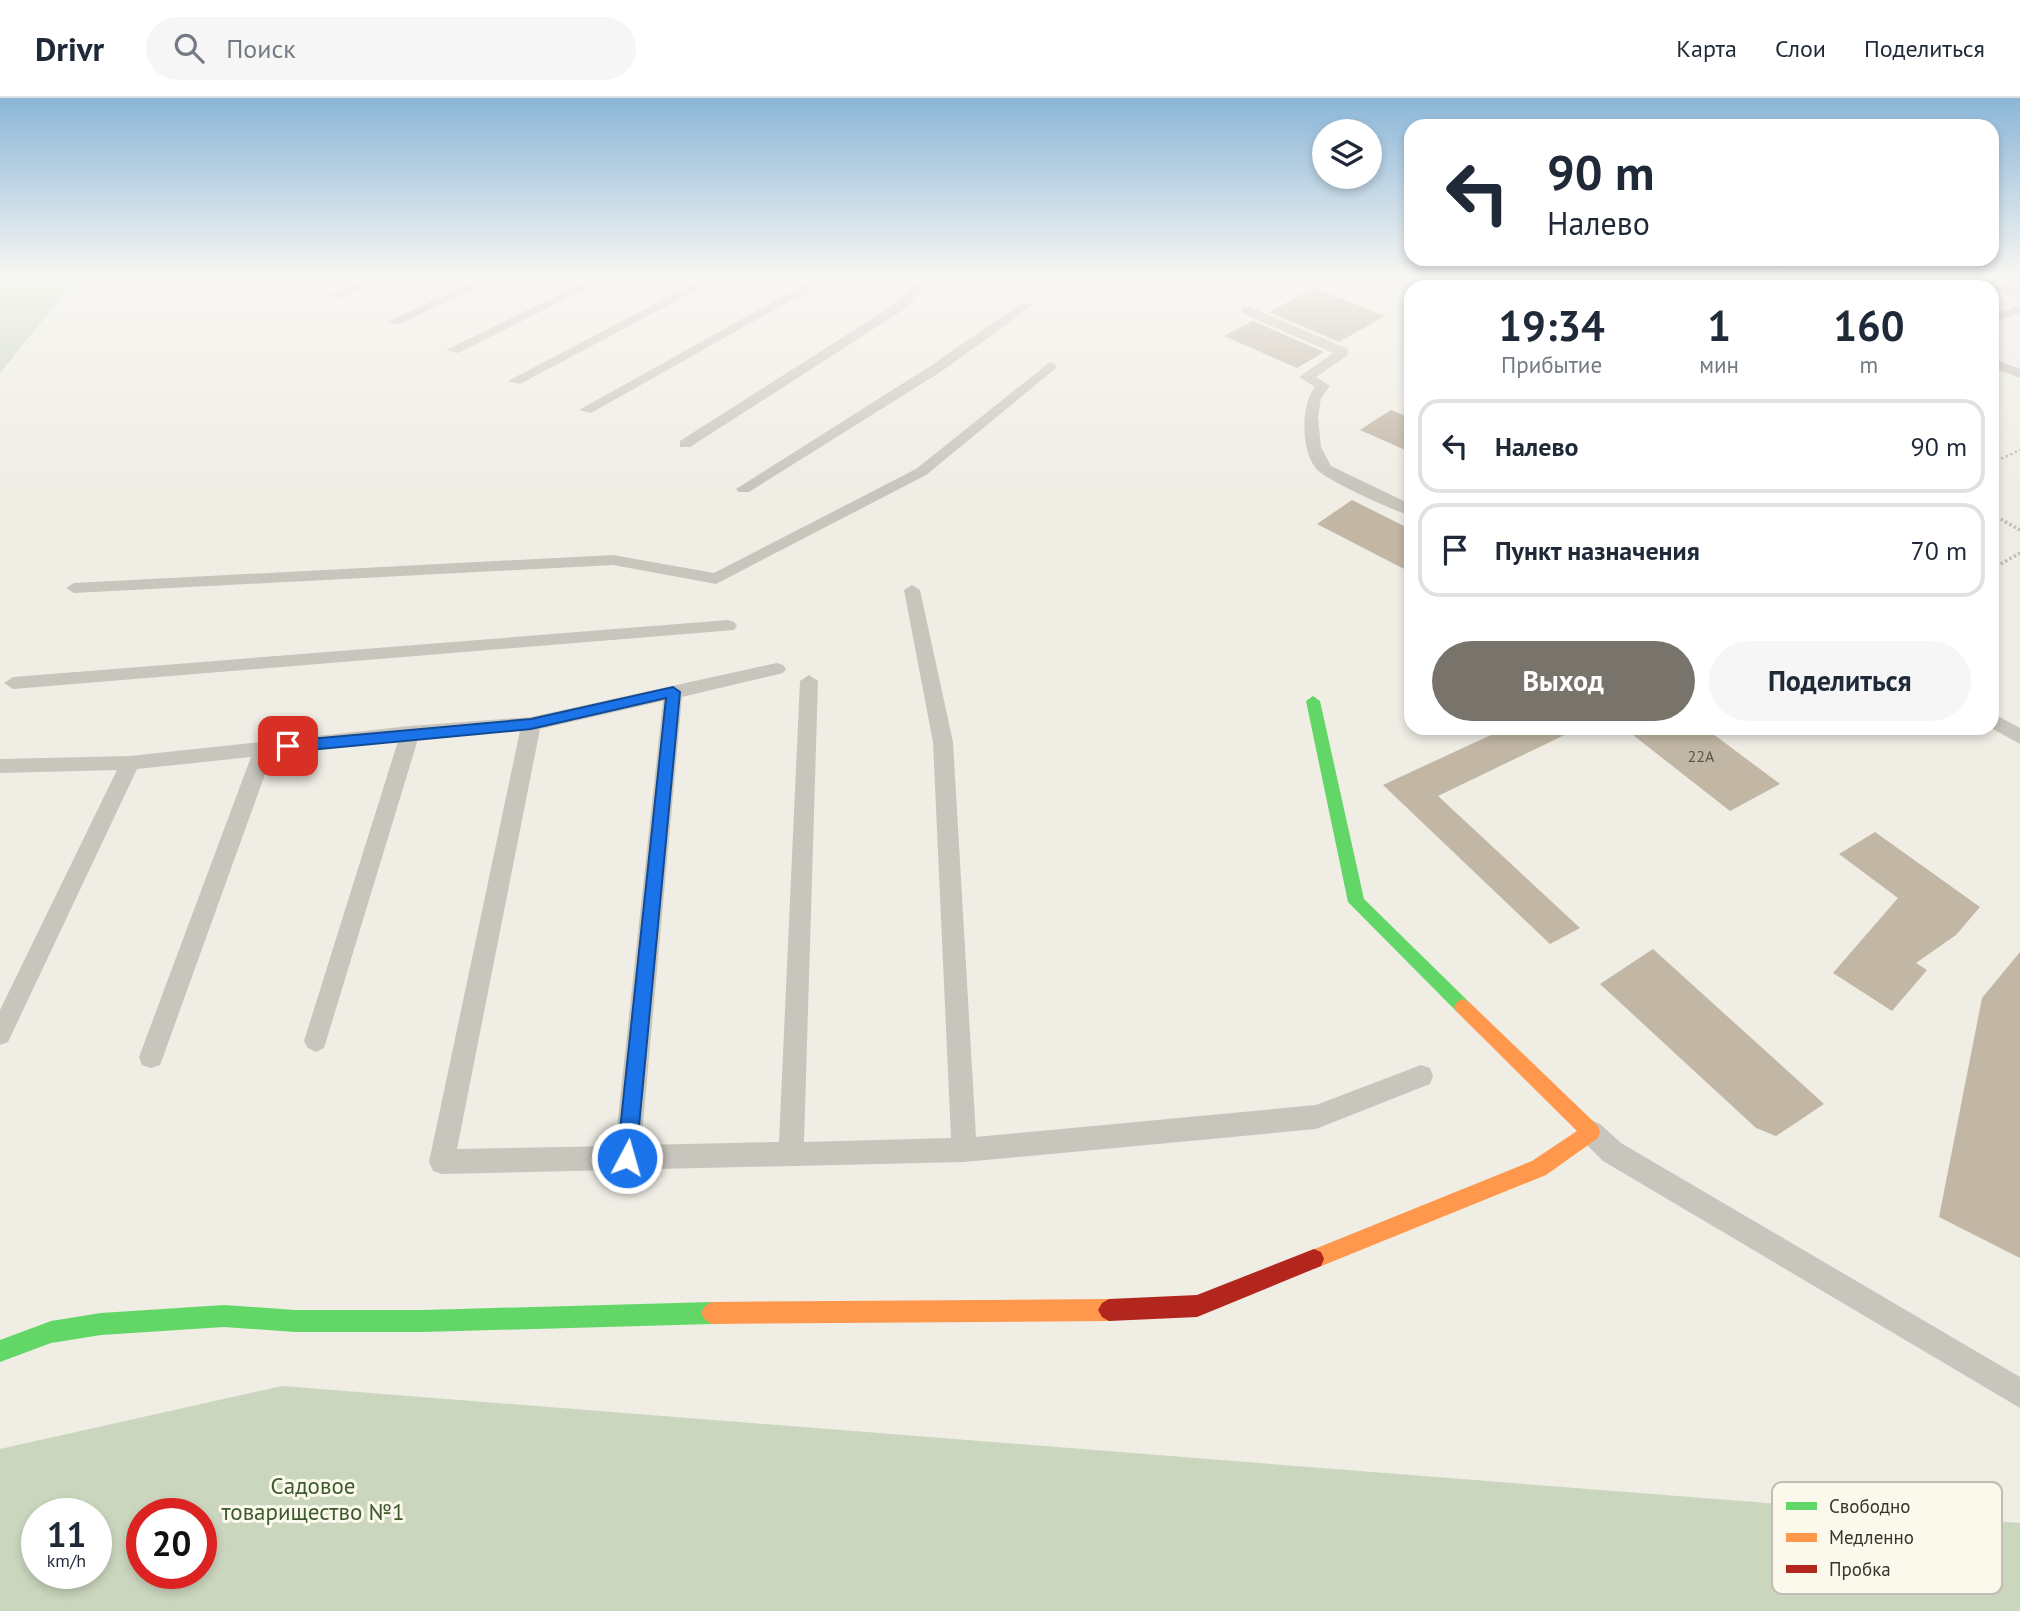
<!DOCTYPE html>
<html lang="ru">
<head>
<meta charset="utf-8">
<style>
	:root { --surface:#fff; --page:#f6f6f7; --text:#1f2937; --muted:#747a83; --line:#e0e1e3; --accent:#79746b }
	body { margin:0; font-family:"PT Sans",sans-serif; background:var(--page); color:var(--text); height:100vh; display:flex; flex-direction:column; font-size:26px; white-space:nowrap }
	* { box-sizing:border-box; margin:0 }
	p { font-size:23px; color:var(--muted) }
	.icon { flex:none; width:38px; height:38px; fill:none; stroke:currentColor; stroke-width:2; stroke-linecap:round; stroke-linejoin:round }
	.map { position:relative; flex:1; overflow:hidden }
	.drawer { position:absolute; left:1404px; top:182px; width:595px; height:455px; display:flex; flex-direction:column; background:var(--surface); border-radius:21px; box-shadow:0 4px 10px #0003 }
	.drawer>* { flex:none }
	.guide { position:absolute; left:1404px; top:21px; width:595px; height:147px; border-radius:21px; box-shadow:0 4px 10px #0003; background:#fff; color:var(--text); overflow:hidden }
	.buttons { position:absolute; left:1312px; top:21px; display:grid; gap:14px }
	.buttons a { display:grid; place-items:center; width:70px; height:70px; border-radius:50%; background:var(--surface); box-shadow:0 4px 10px #0003; font-size:35px }
	.speed { position:absolute; left:21px; top:1400px; display:flex; gap:14px; font-size:35px; font-weight:700; text-align:center }
	.speed>* { display:grid; place-content:center; width:91px; height:91px; border-radius:50%; background:var(--surface); box-shadow:0 4px 10px #0003; line-height:1 }
	.speed small { font-size:18px; font-weight:400 }
	.speed .limit { border:10px solid #d22; background:#fff; color:#111 }
	.pin { position:absolute; display:grid; place-items:center; width:60px; height:60px; color:#fff; margin:-30px; border-radius:14px; box-shadow:0 4px 10px #0006 }
	.me { position:absolute; width:77px; margin:-38px; rotate:6deg; stroke-linejoin:round; filter:drop-shadow(0 0 5px #0008) }
	.turn { display:flex; align-items:center; gap:24px; height:147px; padding:0 28px; font-size:32px }
	.turn .icon { width:91px; height:91px; stroke-width:2.5 }
	.turn b { display:block; font-size:49px; line-height:60px }
	.eta { display:flex; justify-content:space-evenly; align-items:center; height:119px; text-align:center }
	.eta b { font-size:42px; font-weight:600; line-height:49px }
	.primary-button { display:flex; gap:14px; margin-top:auto; padding:14px 28px }
	.primary-button a { flex:1; height:80px; border-radius:42px; background:var(--accent); color:#fff; font-size:28px; font-weight:600; line-height:80px; text-align:center }
	.primary-button a+a { background:var(--page); color:var(--text) }
	ul { padding:0; list-style:none }
	li { display:flex; align-items:center; gap:21px; height:94px; margin:0 14px 10px; padding:0 14px; border:4px solid var(--line); border-radius:21px }
	li div { flex:1 }
	li b { display:block; font-size:26px }
	li em { font-style:normal }
	header { display:flex; align-items:center; gap:42px; box-sizing:border-box; height:98px; padding:0 35px; background:var(--surface); border-bottom:2px solid var(--line) }
	header strong { font-size:33px }
	nav { display:flex; gap:38px; margin-inline-start:auto; font-size:24px }
	.search { width:490px; height:63px; background:var(--page); display:flex; align-items:center; gap:18px; box-sizing:border-box; padding:0 24px; border-radius:38px; color:var(--muted); font-size:26px }
	.map>svg:first-child { display:block }
	.green { fill:#cbd6be; fill-rule:evenodd }
	.building { fill:#c2b6a5 }
	.lines { fill:none; stroke-linecap:round; stroke-linejoin:round }
	.path-far1 { stroke:#c1beb5; stroke-width:2.5; stroke-dasharray:2.5 2.5; stroke-linecap:butt }
	.path { stroke:#c1beb5; stroke-width:3.5; stroke-dasharray:2.5 2.5; stroke-linecap:butt }
	.lane { fill:#c8c5bd; fill-rule:evenodd }
	.fast { fill:#63d668; fill-rule:evenodd }
	.slow { fill:#ff974d; fill-rule:evenodd }
	.jam { fill:#b3261e; fill-rule:evenodd }
	.route { fill:#1a73e8; stroke:#114b97; stroke-width:2 }
	.labels { text-anchor:middle; stroke-width:6; stroke-linejoin:round; paint-order:stroke }
	.number-label { font-size:16px; fill:#5c5449 }
	.near-park-label { font-size:23px; fill:#3d592d; stroke:#fbf8ec }
	.key { fill:#fbf8ec; stroke:#c1bdb2; stroke-width:2 }
	.key-label { font-size:19px; fill:#3a332a }
</style>
</head>
<body>
<header>
<strong>Drivr</strong>
<div class="search"><svg class="icon" aria-label="search" viewBox="0 0 24 24"><circle cx="10" cy="10" r="6"/><path d="M15 15l6 6"/></svg>Поиск</div>
<nav><a>Карта</a><a>Слои</a><a>Поделиться</a></nav>
</header>
<div class="map">
<svg width="2020" height="1513" viewBox="0 0 2020 1513">
	<rect width="100%" height="100%" fill="#efede4"/>
	<path class="green" d="M0,177H79L0,275Z
		M1740,177H1916L1904,189H1782Z
		M282,1288L2020,1425V1513H0V1351ZM37,1416H96V1475H37ZM142,1416H201V1475H142Z"/>
	<path class="building" d="M1314,190L1385,218L1339,244L1269,214Z
		M1253,223L1324,254L1297,270L1224,238Z
		M1391,312L1410,320V354L1360,332Z
		M1352,402L1410,431V474L1317,426Z
		M1506,630H1579L1438,698L1580,830L1550,846L1383,687Z
		M1624,630H1705L1780,686L1730,713Z
		M1875,734L1980,809L1956,837L1916,865L1927,872L1892,913L1833,875L1898,800L1839,756Z
		M1653,851L1824,1006L1776,1038L1756,1030L1600,886Z
		M2020,854V1160L1939,1119L1982,900Z"/>
	<g class="lines">
		<path class="path-far1" d="M1418,177L1450,189
			M1992,365L2020,352"/>
		<path class="path" d="M1992,416L2020,432
			M1992,471L2020,455"/>
		<path class="lane" d="M374,177H390L341,200L331,197Z
			M487,177H503L398,227L387,224Z
			M598,177H614L458,255L446,252Z
			M710,177H725L520,286L508,283Z
			M821,177H836L591,315L579,312Z
			M924,177H937L903,212L690,349H680V343L895,206Z
			M1580,177H1594L1580,189H1566Z
			M1683,177H1702L1737,189H1718Z
			M1943,177H1963L2020,192V200Z
			M1023,204L1033,207L942,273L749,394H739L736,391L932,267Z
			M2020,207V215L1992,225V217Z
			M1242,209H1250L1348,251V257L1316,279L1330,288L1321,300L1318,319L1321,349L1331,368L1410,406V417C1393,413 1336,386 1321,375C1300,360 1300,307 1315,289L1299,279L1333,255L1242,215Z
			M1992,260L2020,271V280L1992,269Z
			M1050,264L1057,268L1055,271L926,377L716,486L613,467L74,495L66,490L74,485L613,457L714,475L916,371Z
			M912,487L920,492L953,644L976,1039L1316,1007L1421,967L1430,970L1433,978L1430,986L1316,1031L964,1064L442,1076L433,1073L429,1064L520,633L418,641L324,950L316,954L308,950L304,943L398,643L272,657L163,959L160,967L151,970L142,967L139,959L251,659L137,671L8,944L0,947V912L117,672L0,675V661L130,658L410,628L531,619L777,565L783,567L786,571L783,575L682,599L641,1047L779,1044L800,583L809,577L818,583L804,1044L951,1040L933,644L904,492ZM663,603L615,1048L457,1051L540,631Z
			M728,522L734,524L737,528L734,532L13,591L4,585L13,579Z
			M1992,615L2020,630V646L1991,630Z
			M1591,1022L1600,1026L1621,1045L2020,1279V1310L1603,1063L1582,1042L1578,1034L1582,1026Z"/>
		<path class="fast" d="M1313,598L1320,603L1364,801L1469,904L1472,909L1469,914L1463,917L1457,914L1348,804L1306,603Z
			M712,1204L719,1208L723,1215L719,1222L712,1226L423,1234H295L224,1229L101,1237L51,1245L0,1264V1242L51,1223L101,1215L224,1207L295,1212H423Z"/>
		<path class="slow" d="M1463,901L1469,904L1598,1028L1600,1034L1598,1040L1546,1077L1314,1171L1307,1168L1304,1161L1307,1154L1532,1063L1577,1033L1457,914L1454,909L1457,904Z
			M1109,1201L1116,1205L1120,1212L1116,1219L1109,1223L712,1226L705,1222L701,1215L705,1208L712,1204Z"/>
		<path class="jam" d="M1314,1151L1321,1154L1324,1161L1321,1168L1197,1219L1109,1223L1102,1219L1098,1212L1102,1205L1109,1201L1197,1197Z"/>
	</g>
	<linearGradient id="sky" x2="0" y2="1"><stop stop-color="#8bb6d8"/><stop offset="0.46" stop-color="#f8f7f3"/><stop offset="1" stop-color="#f8f7f3" stop-opacity="0"/></linearGradient>
	<rect width="2020" height="389" fill="url(#sky)"/>
	<path class="route" d="M673,589L680,594L636,1060L634,1067L627,1069L620,1067L617,1060L666,600L531,631L288,654L281,648L288,643L531,621Z"/>
	<g class="labels">
		<g class="number-label">
			<text x="1701" y="664">22А</text>
		</g>
		<g class="near-park-label">
			<text x="313" y="1396">Садовое<tspan x="313" dy="26">товарищество №1</tspan></text>
		</g>
	</g>
	<rect x="1772" y="1384" width="230" height="112" rx="10" class="key"/>
	<rect x="1786" y="1404" width="31" height="8" fill="#63d668"/>
	<rect x="1786" y="1435" width="31" height="9" fill="#ff974d"/>
	<rect x="1786" y="1467" width="31" height="8" fill="#b3261e"/>
	<g class="key-label">
		<text x="1829" y="1415">Свободно</text>
		<text x="1829" y="1446">Медленно</text>
		<text x="1829" y="1478">Пробка</text>
	</g>
</svg>
<div class="buttons">
<a><svg class="icon" aria-label="layers" viewBox="0 0 24 24"><path d="M12 4l9 5-9 5-9-5zM3 14l9 5 9-5"/></svg></a>
</div>
<div class="speed"><div>11<small>km/h</small></div><div class="limit">20</div></div>
<div class="pin" style="left:288px;top:648px;background:#d93025"><svg class="icon" aria-label="arrive" viewBox="0 0 24 24"><path d="M6 21V4h12l-3 4 3 4H6"/></svg></div>
<svg class="me" style="left:627px;top:1060px" viewBox="-20 -20 40 40"><circle r="17" fill="#1a73e8" stroke="#fff" stroke-width="3"/><path d="M0-11L8 9 0 5-8 9z" fill="#fff"/></svg>
<div class="guide">
<div class="turn"><svg class="icon" aria-label="left" viewBox="0 0 24 24"><path d="M17 20v-9H6M10 6l-5 5 5 5"/></svg><div><b>90 m</b>Налево</div></div>
</div>
<section class="drawer">
<div class="eta">
<div><b>19:34</b><p>Прибытие</p></div>
<div><b>1</b><p>мин</p></div>
<div><b>160</b><p>m</p></div>
</div>
<ul>
<li><svg class="icon" aria-label="left" viewBox="0 0 24 24"><path d="M17 20v-9H6M10 6l-5 5 5 5"/></svg><div><b>Налево</b></div><em>90 m</em></li>
<li><svg class="icon" aria-label="arrive" viewBox="0 0 24 24"><path d="M6 21V4h12l-3 4 3 4H6"/></svg><div><b>Пункт назначения</b></div><em>70 m</em></li>
</ul>
<div class="primary-button"><a>Выход</a><a>Поделиться</a></div>
</section>
</div>
</body>
</html>
